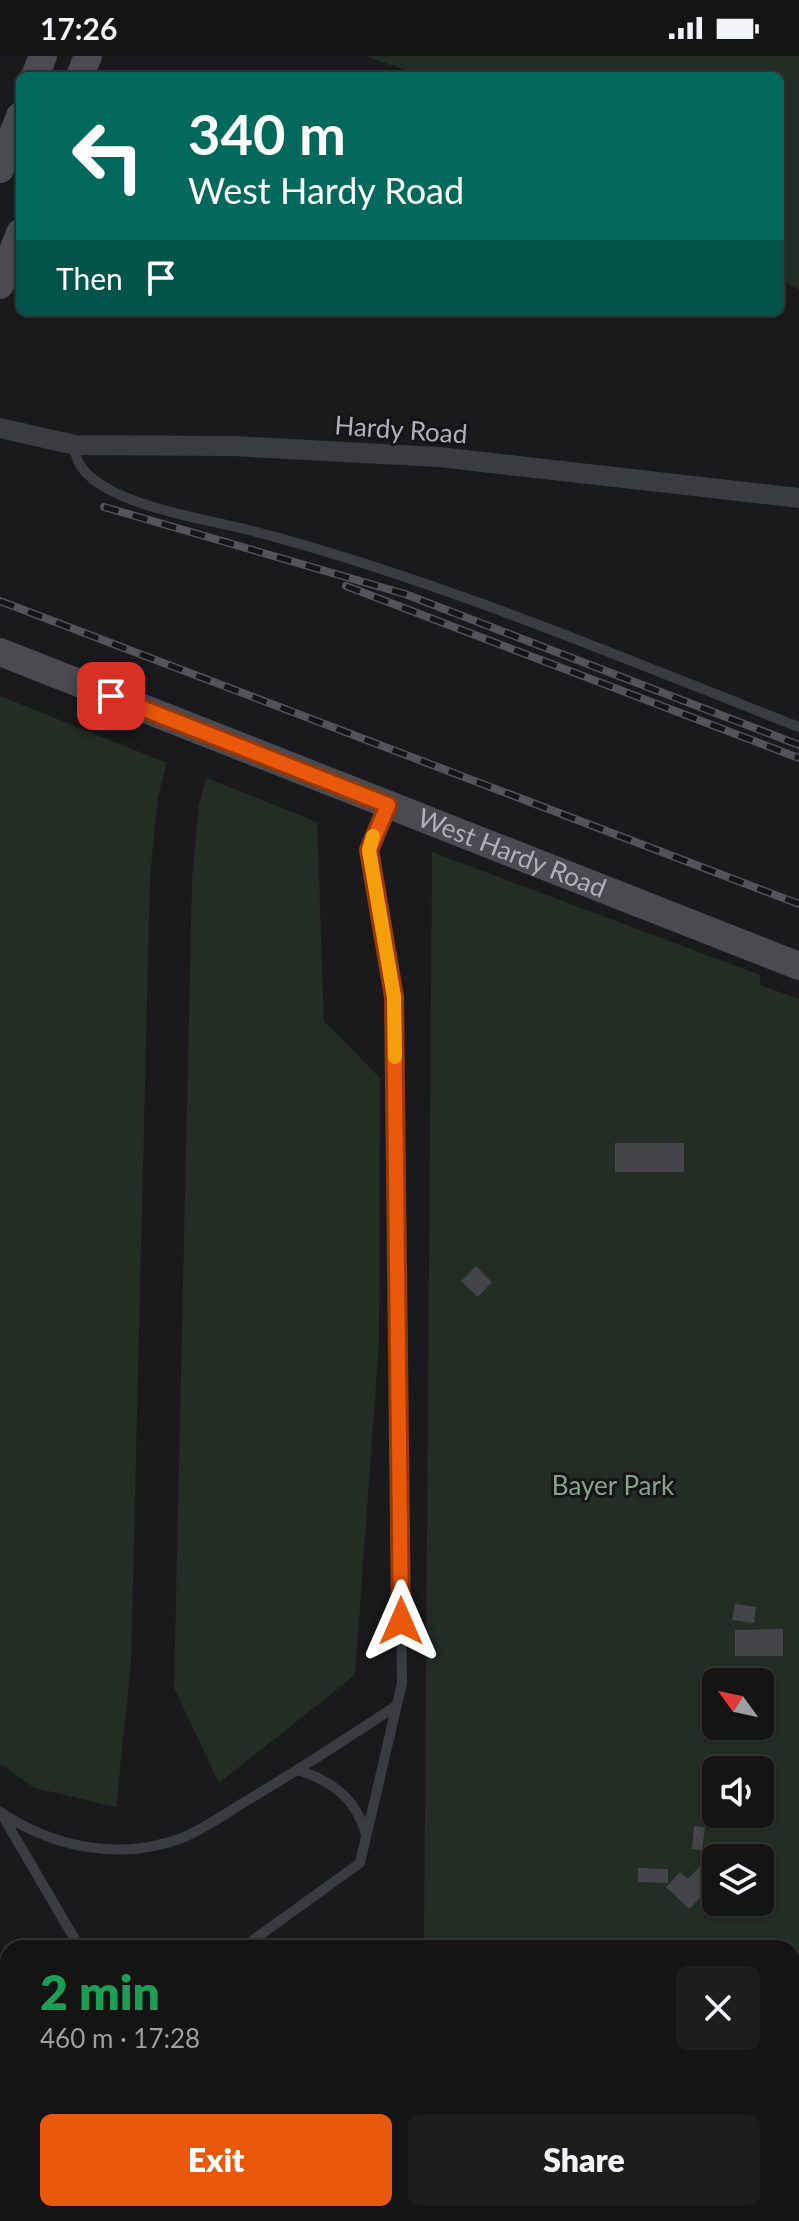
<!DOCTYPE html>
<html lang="en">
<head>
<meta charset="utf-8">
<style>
	:root { --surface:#141415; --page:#1d1d1e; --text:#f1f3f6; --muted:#9d9ea0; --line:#333334; --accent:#ea580c }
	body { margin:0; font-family:Lato,sans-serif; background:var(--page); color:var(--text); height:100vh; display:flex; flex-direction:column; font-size:30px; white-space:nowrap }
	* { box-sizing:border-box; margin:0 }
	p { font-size:26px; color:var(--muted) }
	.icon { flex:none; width:44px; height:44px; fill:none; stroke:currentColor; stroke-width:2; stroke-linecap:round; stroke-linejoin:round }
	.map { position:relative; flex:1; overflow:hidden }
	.sheet { position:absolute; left:0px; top:1884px; width:800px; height:282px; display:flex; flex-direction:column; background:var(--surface); border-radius:24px 24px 0 0; box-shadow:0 2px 6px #0004,0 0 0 2px var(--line) }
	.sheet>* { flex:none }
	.guide { position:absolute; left:16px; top:16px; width:768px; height:244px; border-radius:12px; box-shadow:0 2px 6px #0004,0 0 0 2px var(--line); background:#00695c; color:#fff; overflow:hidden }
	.needle { width:52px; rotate:303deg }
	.tools { position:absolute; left:702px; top:1612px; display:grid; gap:16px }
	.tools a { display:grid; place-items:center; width:72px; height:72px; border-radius:12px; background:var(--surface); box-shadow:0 2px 6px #0004,0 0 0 2px var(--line); font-size:40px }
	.pin { position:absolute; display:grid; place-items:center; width:68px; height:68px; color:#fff; margin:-34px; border-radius:16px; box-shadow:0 4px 12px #0006 }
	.me { position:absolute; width:88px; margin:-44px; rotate:0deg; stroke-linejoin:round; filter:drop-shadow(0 0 6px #0008) }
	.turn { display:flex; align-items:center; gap:28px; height:168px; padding:0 40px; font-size:36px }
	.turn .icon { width:104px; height:104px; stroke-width:2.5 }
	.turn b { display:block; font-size:56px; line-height:68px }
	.then { display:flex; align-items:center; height:76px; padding:0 40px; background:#0003; gap:16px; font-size:30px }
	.round { display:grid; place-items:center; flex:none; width:84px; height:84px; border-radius:12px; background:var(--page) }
	.head { display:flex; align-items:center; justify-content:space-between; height:136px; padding:0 40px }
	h1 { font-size:48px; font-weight:800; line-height:60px; color:#1e9e55 }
	.action { display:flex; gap:16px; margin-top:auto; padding:16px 40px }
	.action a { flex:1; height:92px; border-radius:12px; background:var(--accent); color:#fff; font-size:32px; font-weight:800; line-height:92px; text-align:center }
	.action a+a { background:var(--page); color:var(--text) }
	.status { display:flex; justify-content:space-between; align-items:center; height:56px; padding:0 40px; background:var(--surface); direction:ltr }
	.status svg { height:22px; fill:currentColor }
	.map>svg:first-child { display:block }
	.green { fill:#242c26; fill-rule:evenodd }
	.building { fill:#454549 }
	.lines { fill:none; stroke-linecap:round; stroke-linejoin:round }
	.lane { stroke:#3b3c41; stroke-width:10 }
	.street { stroke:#3b3c41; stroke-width:20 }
	.secondary { stroke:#4a4a50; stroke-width:28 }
	.rail-casing { stroke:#535359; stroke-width:8 }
	.rail { stroke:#151517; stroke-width:5; stroke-dasharray:15; stroke-linecap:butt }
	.route-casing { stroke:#983908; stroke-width:20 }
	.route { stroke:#ea580c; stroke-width:14 }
	.slow { stroke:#f59e0b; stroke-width:14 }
	.labels { text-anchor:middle; stroke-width:6; stroke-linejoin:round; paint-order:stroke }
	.street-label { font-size:26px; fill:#aeb0ba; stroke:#151517 }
	.park-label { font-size:26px; fill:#87a38d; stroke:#151517 }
</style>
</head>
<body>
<div class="status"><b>17:26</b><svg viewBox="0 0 49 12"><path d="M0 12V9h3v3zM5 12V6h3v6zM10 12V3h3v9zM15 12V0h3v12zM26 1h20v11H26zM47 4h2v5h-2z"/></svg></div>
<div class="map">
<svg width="799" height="2165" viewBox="0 0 799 2165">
	<rect width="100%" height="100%" fill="#1a1a1c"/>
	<path class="green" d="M366,0H799V234L780,223V20H422Z
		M0,640L167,707L158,740L150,822L131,1607L116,1751L35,1732L0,1708Z
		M206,722L317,766L324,965L380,1022L379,1287L355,1619L219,1727L174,1632L192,824L199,748Z
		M432,796L760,919V929L799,943V2165H422V2158H792V1892H424ZM716,1626H760V1670H716ZM716,1714H760V1758H716ZM716,1802H760V1846H716Z"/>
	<path class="building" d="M615,1087H684V1116H615Z
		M476,1210L492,1226L478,1241L461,1225Z
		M735,1548L756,1551L754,1567L732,1564Z
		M783,1573V1600H735V1574Z
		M694,1770L705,1771L702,1794L692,1793Z
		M705,1805L716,1816V1826L709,1833L716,1845L710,1852L700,1842L689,1853L666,1831L680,1816L688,1823Z
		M638,1812L668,1813V1827L638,1826Z
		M0,2085L8,2098V2158H44L49,2165H0Z"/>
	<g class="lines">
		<path class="lane" d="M75,389C71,446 210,463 253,475C440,524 619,601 799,671
			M298,1714C332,1725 357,1743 366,1779
			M0,1756C54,1792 120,1805 182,1782C207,1772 232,1753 256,1739C304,1711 350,1680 396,1650
			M1,1757L80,1892
			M242,1892L360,1807L402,1627L394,941L369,794L387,751
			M0,1983L8,1995
			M108,2158L112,2165
			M240,2158L244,2165"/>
		<path class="street" d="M0,372L75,389L233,390L439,401L799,442"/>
		<g class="secondary">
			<path d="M35,20L43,0"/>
			<path d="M80,20L88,0"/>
			<path d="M0,113L20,60"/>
			<path d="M0,229L20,177"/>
			<path id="s1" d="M0,596L799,910"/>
		</g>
		<defs>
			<path id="rail" d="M104,451L405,538L799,689
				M346,530L799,702
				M0,545L799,848"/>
		</defs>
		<use href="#rail" class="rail-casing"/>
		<use href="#rail" class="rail"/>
	</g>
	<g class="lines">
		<defs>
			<path id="route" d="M111,640L388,749L369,794L394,941L401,1565"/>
		</defs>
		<use href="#route" class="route-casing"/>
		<use href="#route" class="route"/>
		<path class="slow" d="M373,780L369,794L394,941L395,1001"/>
	</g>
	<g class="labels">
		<g class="street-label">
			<text transform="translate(401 374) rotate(4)" y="9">Hardy Road</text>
			<text dy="9" stroke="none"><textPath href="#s1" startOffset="550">West Hardy Road</textPath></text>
		</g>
		<g class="park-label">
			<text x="613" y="1439">Bayer Park</text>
		</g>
	</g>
</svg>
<div class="tools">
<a><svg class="needle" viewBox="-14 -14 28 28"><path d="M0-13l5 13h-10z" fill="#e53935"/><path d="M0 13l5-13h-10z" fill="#9d9ea0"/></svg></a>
<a><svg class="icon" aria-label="sound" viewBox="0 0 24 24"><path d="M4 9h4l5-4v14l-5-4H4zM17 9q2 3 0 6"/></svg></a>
<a><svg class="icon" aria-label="layers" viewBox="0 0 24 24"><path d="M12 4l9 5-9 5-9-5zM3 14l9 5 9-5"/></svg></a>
</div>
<div class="pin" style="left:111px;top:640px;background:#d93025"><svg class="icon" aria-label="arrive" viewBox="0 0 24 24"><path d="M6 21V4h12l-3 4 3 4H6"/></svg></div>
<svg class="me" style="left:401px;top:1565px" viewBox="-20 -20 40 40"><path d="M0-17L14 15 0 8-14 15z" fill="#ea580c" stroke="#fff" stroke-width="4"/></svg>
<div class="guide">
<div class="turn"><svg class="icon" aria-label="left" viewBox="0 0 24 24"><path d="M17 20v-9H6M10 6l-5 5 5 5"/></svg><div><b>340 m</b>West Hardy Road</div></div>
<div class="then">Then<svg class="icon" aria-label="arrive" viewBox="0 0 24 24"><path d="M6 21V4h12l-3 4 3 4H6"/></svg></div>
</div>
<section class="sheet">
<div class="head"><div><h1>2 min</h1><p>460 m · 17:28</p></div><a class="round"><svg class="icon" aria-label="close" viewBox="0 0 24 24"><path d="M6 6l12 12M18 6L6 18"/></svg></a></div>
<div class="action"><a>Exit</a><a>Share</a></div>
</section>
</div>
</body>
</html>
